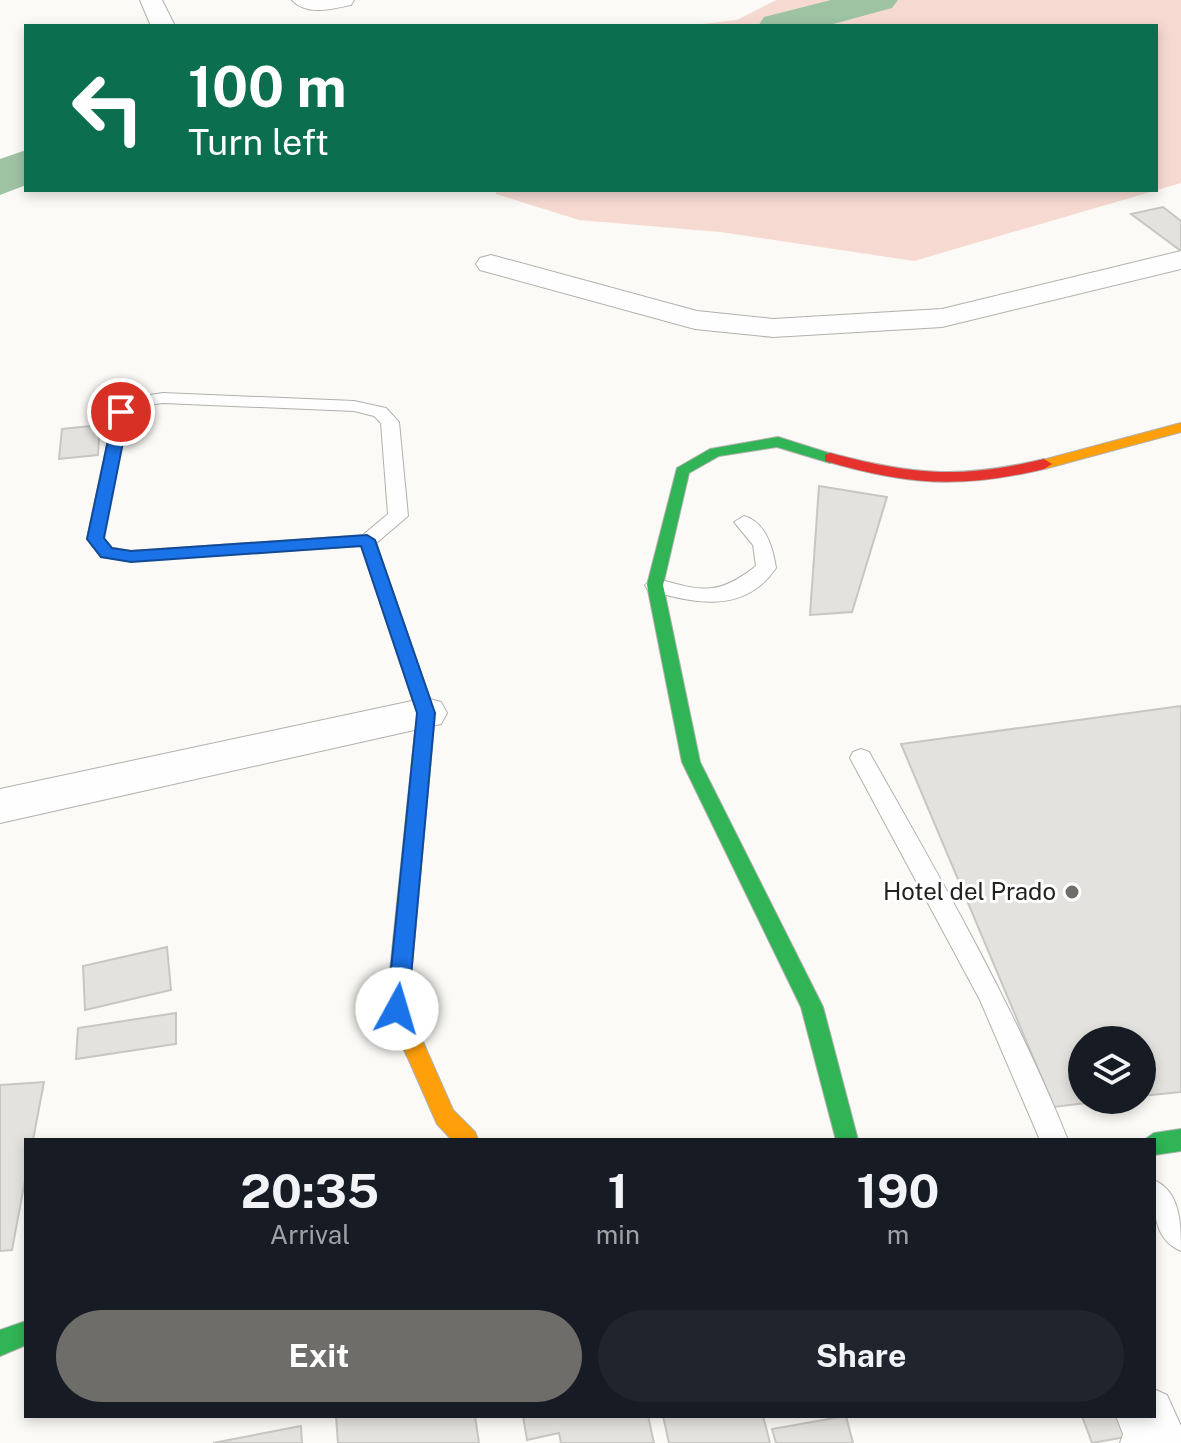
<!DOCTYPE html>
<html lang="en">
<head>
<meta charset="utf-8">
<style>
	:root { --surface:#171b24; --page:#20242c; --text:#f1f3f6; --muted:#9ea1a6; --accent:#6e6d6a }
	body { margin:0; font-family:"Public Sans",sans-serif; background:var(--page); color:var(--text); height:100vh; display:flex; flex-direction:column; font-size:30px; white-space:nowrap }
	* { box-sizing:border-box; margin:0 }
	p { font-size:26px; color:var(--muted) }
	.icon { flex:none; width:44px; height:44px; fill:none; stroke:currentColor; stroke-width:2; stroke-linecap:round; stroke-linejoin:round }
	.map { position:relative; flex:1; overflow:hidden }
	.sheet { position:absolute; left:24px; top:1138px; width:1132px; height:280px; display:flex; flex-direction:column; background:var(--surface); border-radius:0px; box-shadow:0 4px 12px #0003 }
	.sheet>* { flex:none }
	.top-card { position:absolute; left:24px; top:24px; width:1134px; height:168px; border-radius:0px; box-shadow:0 4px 12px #0003; background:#0b6e4f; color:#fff; overflow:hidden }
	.buttons { position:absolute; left:1068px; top:1026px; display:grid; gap:16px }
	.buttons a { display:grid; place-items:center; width:88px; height:88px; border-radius:50%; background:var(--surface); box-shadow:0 4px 12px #0003; font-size:40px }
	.pin { position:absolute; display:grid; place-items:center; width:68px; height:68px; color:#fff; margin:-34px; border:4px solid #fff; border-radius:50%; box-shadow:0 2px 8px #0007 }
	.me { position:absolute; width:88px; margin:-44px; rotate:6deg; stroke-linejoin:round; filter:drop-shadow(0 0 6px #0008) }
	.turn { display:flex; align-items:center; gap:28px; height:168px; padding:0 32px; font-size:36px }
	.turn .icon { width:104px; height:104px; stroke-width:2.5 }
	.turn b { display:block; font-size:56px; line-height:68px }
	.eta { display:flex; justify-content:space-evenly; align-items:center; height:136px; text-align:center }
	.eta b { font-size:48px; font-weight:700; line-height:56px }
	.cta { display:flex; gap:16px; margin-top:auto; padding:16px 32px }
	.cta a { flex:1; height:92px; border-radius:48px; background:var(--accent); color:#fff; font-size:32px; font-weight:700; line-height:92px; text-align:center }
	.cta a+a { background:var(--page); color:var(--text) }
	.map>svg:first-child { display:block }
	.green { fill:#f6dad1 }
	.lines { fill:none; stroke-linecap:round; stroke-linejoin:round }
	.river { fill:#9ec3a3; fill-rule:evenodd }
	.building { fill:#e4e2df; stroke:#c8c6c3; stroke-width:2 }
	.lane-casing { stroke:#b1b0ad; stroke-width:2 }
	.street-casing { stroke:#b1b0ad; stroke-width:2 }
	.fast-casing { stroke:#b1b0ad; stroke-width:2 }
	.slow-casing { stroke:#b1b0ad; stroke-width:2 }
	.jam-casing { stroke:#b1b0ad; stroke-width:2 }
	.lane { fill:#fffefe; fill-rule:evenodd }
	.street { fill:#fffefe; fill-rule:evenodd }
	.fast { fill:#30b455; fill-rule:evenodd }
	.slow { fill:#ff9f0a; fill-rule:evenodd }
	.jam { fill:#e5322d; fill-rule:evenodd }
	.route { fill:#1a73e8; stroke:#114b97; stroke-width:2 }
	.poi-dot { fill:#6e6d6a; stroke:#fff; stroke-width:3 }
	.labels { text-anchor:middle; stroke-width:6; stroke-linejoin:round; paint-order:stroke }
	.poi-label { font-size:24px; fill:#22211e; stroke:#fff; text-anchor:end }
</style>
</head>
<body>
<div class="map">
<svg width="1181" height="1443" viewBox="0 0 1181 1443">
	<rect width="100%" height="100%" fill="#fcfaf6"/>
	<path class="green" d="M776,0H1181V183L914,261L720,232L579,220L496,194L495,190H1156V26H684L737,20Z"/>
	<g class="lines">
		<path class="river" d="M831,0H898L892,8L826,26H758L764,17Z
			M26,150V185L0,195V159Z"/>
	</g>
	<path class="building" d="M1163,207L1181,221V251L1131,214Z
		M100,425L98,455L59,459L62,429Z
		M819,486L887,497L852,612L810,615Z
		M1181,706V1092L1142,1096V1040H1082V1100H1111L1054,1107L901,744Z
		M167,947L171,990L85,1010L83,966Z
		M176,1013V1044L76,1059L78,1028Z
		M44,1082L33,1140H26V1175L12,1250L0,1251V1085Z
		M336,1416H475L479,1443H338Z
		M523,1416H648L654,1443H561L559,1433L527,1440Z
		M663,1416H763L770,1443H669Z
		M846,1416L853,1443H776L772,1429Z
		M1082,1416H1130L1137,1435L1092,1443Z
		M301,1426L302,1443H213Z"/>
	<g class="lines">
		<defs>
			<path id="lane" d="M163,393L354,401L386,408L399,422L408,516L374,545H360L357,540L388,514L381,423L374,416L354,411L163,403L142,406L121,417L112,412L131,398Z
				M744,516C766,522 773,548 776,568C744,615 693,603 648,590L645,585L655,578C700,591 717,597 756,566L753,545L734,522Z
				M861,749L869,752C941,879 1013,1004 1068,1140H1040L980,1000L850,758L853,752Z
				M1154,1180C1181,1192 1181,1225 1181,1251C1152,1239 1154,1207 1154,1180Z"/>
			<path id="street" d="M140,0H162L175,26H151Z
				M292,0H354L351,5C332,9 306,16 292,0Z
				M1181,251V269L942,327L773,337L695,329L480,270L476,264L480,258L491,255L697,311L773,319L942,309Z
				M426,698L441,702L447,713L441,724L0,823V789Z
				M1154,1389L1167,1395L1181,1426V1443H1120L1123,1434L1116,1416H1154Z"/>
			<path id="fast" d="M121,408L128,412L103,538L112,548L131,551L367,535L375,540L435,713L408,1009L426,1049L423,1056L415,1059L407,1056L386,1009L417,713L361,546L131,561L101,557L87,539L114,412Z
				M778,437L835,455L837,458L830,463L777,447L719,456L689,473L663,585L700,762L823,1007L858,1140H836L801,1007L682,762L647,585L677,468L710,449Z
				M1181,1129V1151L1154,1155V1140H1144L1154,1133Z
				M26,1321V1345L0,1356V1330Z"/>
			<path id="slow" d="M1181,423V432L1044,469L1036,464L1039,461Z
				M415,1039L423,1042L453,1110L475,1132L478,1140H452L437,1124L404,1049L407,1042Z"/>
			<path id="jam" d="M830,453C912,475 960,479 1044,459L1052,464L1044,469C960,489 907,485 825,461V455Z"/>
		</defs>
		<use href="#lane" class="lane-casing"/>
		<use href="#street" class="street-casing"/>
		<use href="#fast" class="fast-casing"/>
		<use href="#slow" class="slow-casing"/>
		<use href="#jam" class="jam-casing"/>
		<use href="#lane" class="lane"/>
		<use href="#street" class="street"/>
		<use href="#fast" class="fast"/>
		<use href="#slow" class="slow"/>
		<use href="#jam" class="jam"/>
	</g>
	<path class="route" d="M121,407L129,412L104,538L112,548L131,551L367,535L375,540L435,713L408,1009L405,1016L397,1018L390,1016L387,1009L417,713L361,546L131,562L101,557L87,539L114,412Z"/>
	<circle class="poi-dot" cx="1072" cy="892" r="8"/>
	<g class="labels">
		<g class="poi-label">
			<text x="1056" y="900">Hotel del Prado</text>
		</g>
	</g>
</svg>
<div class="buttons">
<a><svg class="icon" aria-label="layers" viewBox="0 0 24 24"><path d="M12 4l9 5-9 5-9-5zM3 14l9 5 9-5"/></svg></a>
</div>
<div class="pin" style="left:121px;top:412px;background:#d93025"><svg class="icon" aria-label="arrive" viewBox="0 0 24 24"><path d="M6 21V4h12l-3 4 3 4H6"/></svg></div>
<svg class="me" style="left:397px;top:1009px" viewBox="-20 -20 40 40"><circle r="19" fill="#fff"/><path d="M0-13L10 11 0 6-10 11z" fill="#1a73e8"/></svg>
<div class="top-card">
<div class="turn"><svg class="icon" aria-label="left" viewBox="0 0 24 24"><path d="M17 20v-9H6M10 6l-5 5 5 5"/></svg><div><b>100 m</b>Turn left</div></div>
</div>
<section class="sheet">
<div class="eta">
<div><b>20:35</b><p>Arrival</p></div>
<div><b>1</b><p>min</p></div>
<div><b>190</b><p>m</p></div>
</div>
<div class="cta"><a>Exit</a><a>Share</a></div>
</section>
</div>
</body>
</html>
